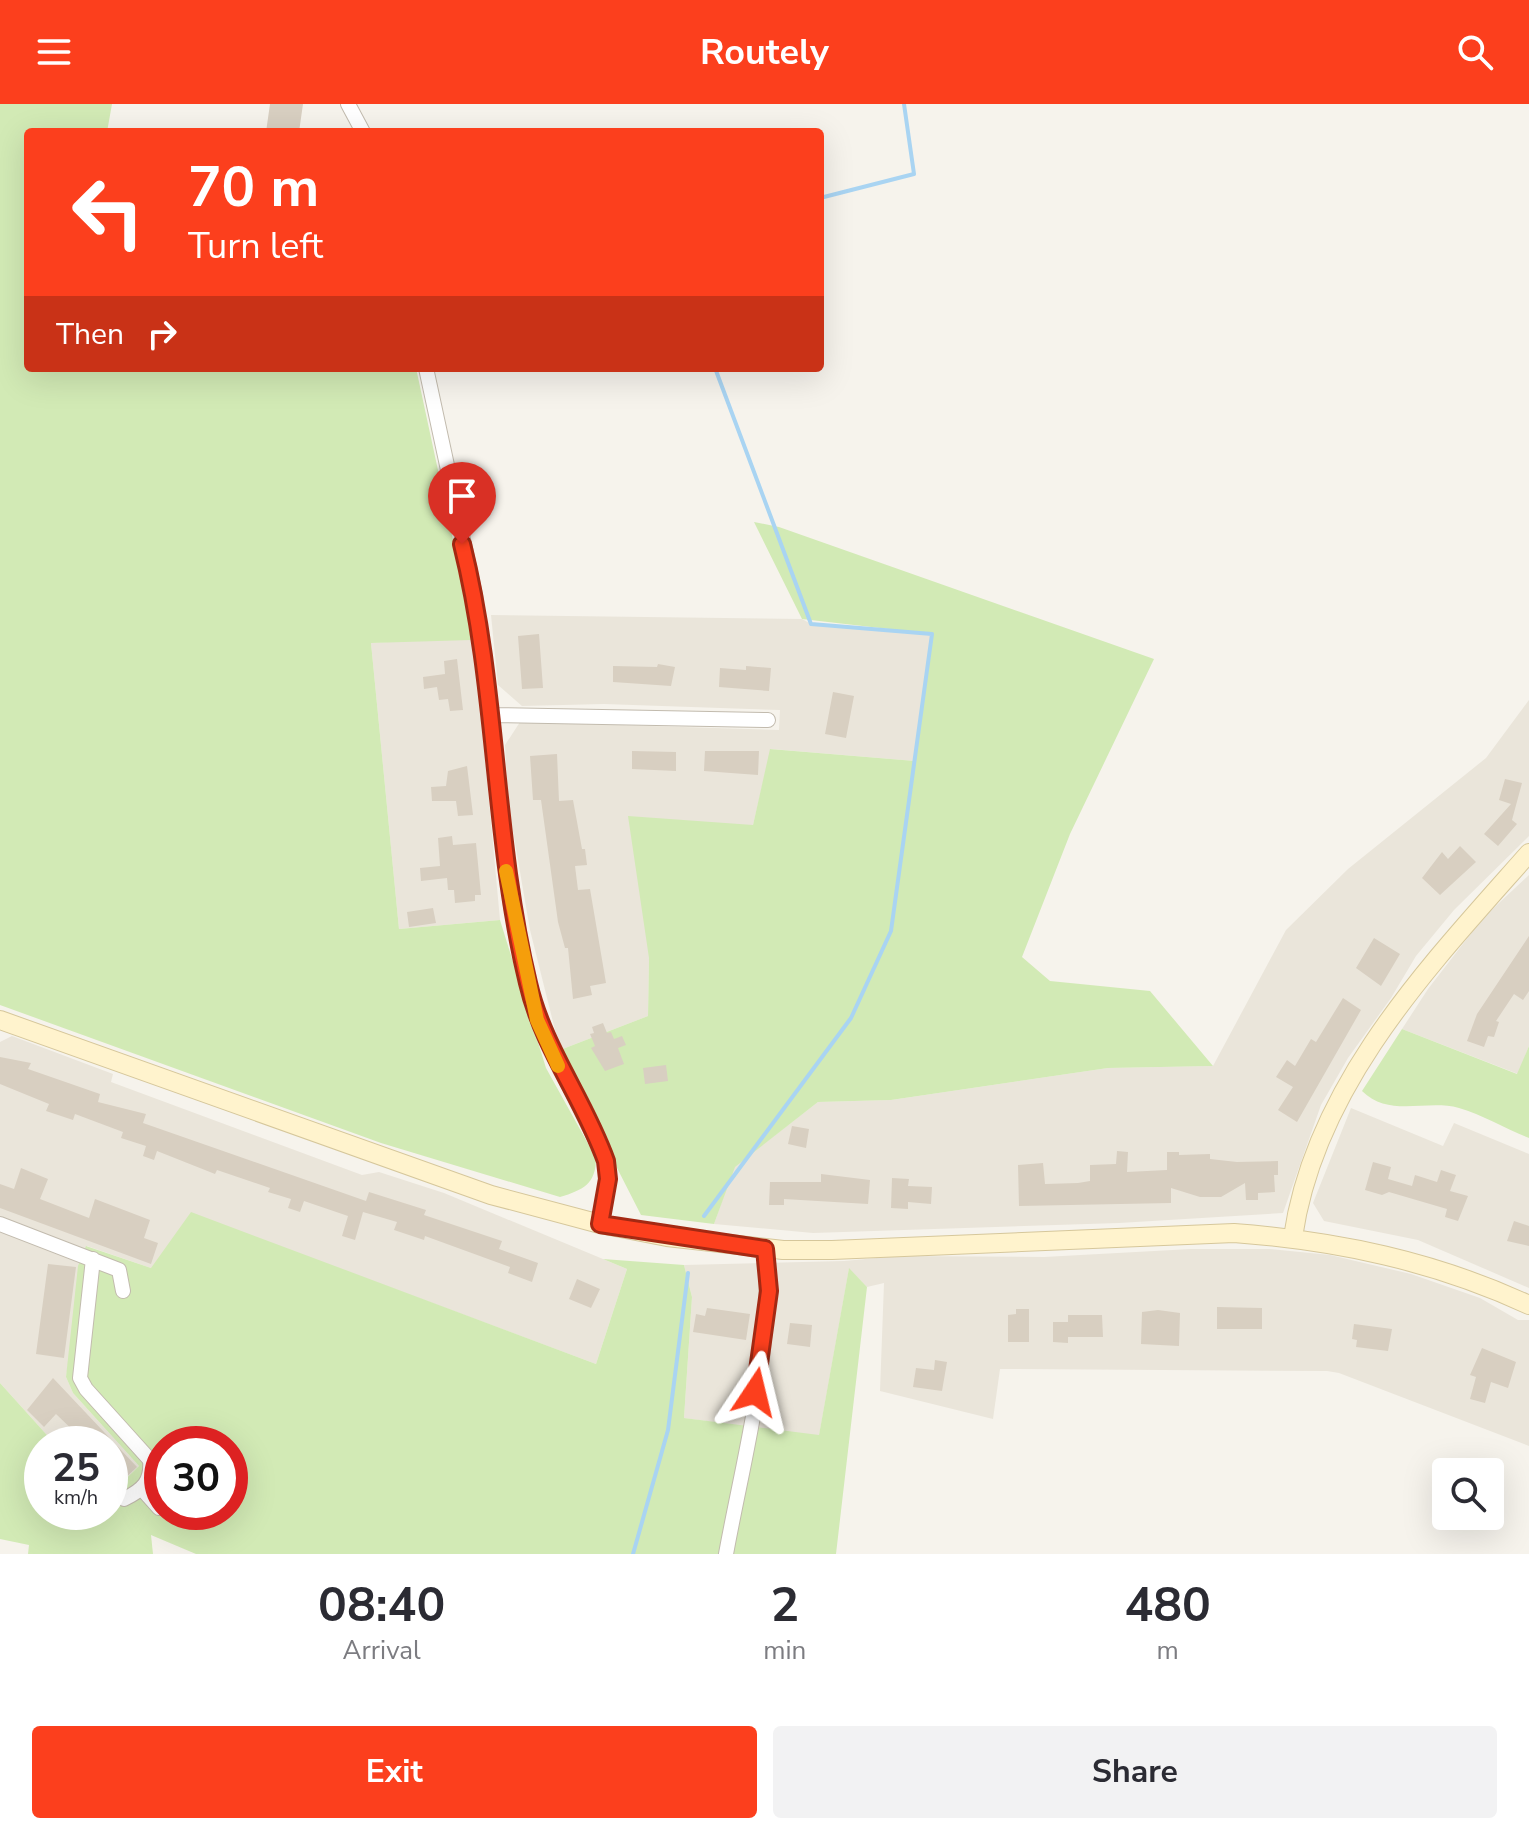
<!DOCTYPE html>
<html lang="en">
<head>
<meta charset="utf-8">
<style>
	:root { --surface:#fff; --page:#f2f2f3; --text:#2b2b33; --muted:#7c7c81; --accent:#fc3f1d }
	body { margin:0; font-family:"Nunito Sans",sans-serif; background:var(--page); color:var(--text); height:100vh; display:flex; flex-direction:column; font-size:30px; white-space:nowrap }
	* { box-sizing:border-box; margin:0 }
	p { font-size:26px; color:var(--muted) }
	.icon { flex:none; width:44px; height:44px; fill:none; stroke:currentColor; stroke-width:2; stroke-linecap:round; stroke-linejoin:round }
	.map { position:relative; height:1450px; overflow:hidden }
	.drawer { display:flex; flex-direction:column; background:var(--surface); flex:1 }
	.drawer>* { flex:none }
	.guide { position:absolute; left:24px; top:24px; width:800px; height:244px; border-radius:8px; box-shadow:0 8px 32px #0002; background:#fc3f1d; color:#fff; overflow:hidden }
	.fabs { position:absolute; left:1432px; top:1354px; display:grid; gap:16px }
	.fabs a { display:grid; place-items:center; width:72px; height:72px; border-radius:8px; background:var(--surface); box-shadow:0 8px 32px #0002; font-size:40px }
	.speed { position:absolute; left:24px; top:1322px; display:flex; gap:16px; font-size:40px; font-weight:700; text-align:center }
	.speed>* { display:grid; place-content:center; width:104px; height:104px; border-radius:50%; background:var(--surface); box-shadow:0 8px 32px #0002; line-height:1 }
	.speed small { font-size:20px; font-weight:400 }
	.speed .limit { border:12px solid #d22; background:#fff; color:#111 }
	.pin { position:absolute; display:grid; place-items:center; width:68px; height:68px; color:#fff; margin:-82px -34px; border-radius:50% 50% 50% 0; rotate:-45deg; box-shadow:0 0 8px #0007 }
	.pin .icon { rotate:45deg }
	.me { position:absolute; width:88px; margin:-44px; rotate:10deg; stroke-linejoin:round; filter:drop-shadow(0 0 6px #0008) }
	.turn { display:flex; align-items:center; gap:28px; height:168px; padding:0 32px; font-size:36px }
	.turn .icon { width:104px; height:104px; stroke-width:2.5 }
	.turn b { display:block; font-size:56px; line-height:68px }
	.then { display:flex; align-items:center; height:76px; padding:0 32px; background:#0003; gap:16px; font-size:30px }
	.eta { display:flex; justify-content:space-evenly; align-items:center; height:136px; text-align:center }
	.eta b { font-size:48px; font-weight:700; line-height:56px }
	.primary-button { display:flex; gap:16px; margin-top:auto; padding:16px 32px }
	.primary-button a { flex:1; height:92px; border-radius:8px; background:var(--accent); color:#fff; font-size:32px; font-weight:700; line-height:92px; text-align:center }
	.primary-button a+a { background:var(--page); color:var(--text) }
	header { display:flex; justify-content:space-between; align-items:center; height:104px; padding:0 32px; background:var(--accent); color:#fff; font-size:36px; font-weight:700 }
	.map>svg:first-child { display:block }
	.residential { fill:#eae5da }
	.green { fill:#d2eab5; fill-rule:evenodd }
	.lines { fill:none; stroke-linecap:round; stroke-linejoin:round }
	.stream { stroke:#a9d4f2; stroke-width:4 }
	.building { fill:#d8cfc1 }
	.street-casing { stroke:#c2bbae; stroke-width:16 }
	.secondary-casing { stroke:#d6c79b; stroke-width:20 }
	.street { stroke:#fff; stroke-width:14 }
	.secondary { stroke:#fff3cd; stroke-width:18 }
	.route-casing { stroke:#a42913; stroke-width:20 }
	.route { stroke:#fc3f1d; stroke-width:14 }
	.slow { stroke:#f59e0b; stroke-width:14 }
</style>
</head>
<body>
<header><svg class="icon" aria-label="menu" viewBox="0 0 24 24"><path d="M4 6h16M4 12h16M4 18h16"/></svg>Routely<svg class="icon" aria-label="search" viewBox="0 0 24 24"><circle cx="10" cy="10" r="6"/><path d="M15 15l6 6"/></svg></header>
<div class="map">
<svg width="1529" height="1450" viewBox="0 0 1529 1450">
	<rect width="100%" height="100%" fill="#f6f3ec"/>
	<path class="residential" d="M491,511L802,515L811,520L932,530L915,657L771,645L753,721L649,854L648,912L560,946L530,826L508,698L505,641L520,618L779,626L780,606L604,600L522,602L498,581Z
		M474,533L500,816L399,825L371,539Z
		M1529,596V732L1454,806L1416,852L1391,894L1348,954L1321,1001L1283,1109L1119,1119L813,1129L714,1120L734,1063L818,998L891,996L1108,964L1213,962L1286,826L1348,765L1486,654Z
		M1529,771V942L1518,970L1402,925L1428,885L1483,814Z
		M12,932L113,970L111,978L362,1071L379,1068L444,1089L627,1165L596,1260L330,1161L151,1164L87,1142L66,1273L73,1289L139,1362L110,1390V1340H55L0,1279V938Z
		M1351,1004L1443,1042L1454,1019L1529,1050V1184L1418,1136L1324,1117L1313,1099Z
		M1191,1145H1269L1330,1151L1411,1170L1480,1194L1518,1216H1529V1342L1339,1269L1327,1267L1000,1265L993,1315L880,1287L884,1179L867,1183L849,1165L819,1332L684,1314L692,1193L684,1161L844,1157L898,1152L1044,1153Z"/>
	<path class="green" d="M0,0H112L107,28H28V264H416L470,515L471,536L371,539L399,825L500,816L546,964L596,1054C596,1080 583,1086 560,1093L381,1039L0,901Z
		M754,418L779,423L1154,555L1070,730L1022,853L1050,877L1150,887L1213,962L1108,964L891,996L818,998L735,1063L714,1120L641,1111L615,1060L607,1033L560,946L648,912L649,854L628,712L753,721L770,645L915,657L932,530L802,515Z
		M1402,925L1517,970L1529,942V1034C1506,1025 1483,1011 1459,1004C1426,995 1389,1014 1362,987Z
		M191,1108L596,1260L627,1165L603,1155L684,1161L692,1193L684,1314L819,1331L849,1164L867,1183L836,1450H196L151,1431L153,1450H28L29,1441L0,1435V1279L55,1340H42V1408H110V1390L139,1362L73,1289L66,1273L78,1162L86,1142L151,1164ZM162,1340H230V1408H162Z"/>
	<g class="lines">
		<path class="stream" d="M820,94L914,70L904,0
			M704,1112L851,914L891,827L932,530L811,520L715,264
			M633,1450L668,1326L688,1169"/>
	</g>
	<path class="building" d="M270,0H303L299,28H266Z
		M539,530L543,584L522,585L518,532Z
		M457,555L463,606L450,607L448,595L439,596L437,583L424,585L423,573L445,570L444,557Z
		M658,560L675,563L671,582L613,578V562L657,563Z
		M746,562L771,564L769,587L719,583L720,564L746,566Z
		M833,588L854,592L846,634L825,630Z
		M632,647L676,648V667L632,665Z
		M705,647H759L758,671L704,667Z
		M557,650L559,697L573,696L582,745H585L587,761L575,762L578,786L590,785L606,879L590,882L592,891L573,895L568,844H565L558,818L541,696H533L530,652Z
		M467,662L473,711L458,712L456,697H432L431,683L446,682L448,667Z
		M1505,675L1522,679L1512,716L1517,720L1498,742L1484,730L1511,700L1499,696Z
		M452,732L453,741L476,739L481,791H475V797L455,799L454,786H448L447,774L421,777L420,764L440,762L438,734Z
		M1460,742L1476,758L1440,791L1422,774L1442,748L1448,755Z
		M433,804L436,819L409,823L407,808Z
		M1529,832V887L1523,896L1514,890L1496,917L1499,918L1494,933L1488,932L1484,943L1467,937L1477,910Z
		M1374,834L1400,850L1381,882L1356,864Z
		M1343,894L1361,906L1297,1018L1278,1006L1293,983L1276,973L1287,956L1295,962L1311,935L1316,938Z
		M603,919L607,929L611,928L614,935L622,932L626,941L618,944L624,960L605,967L591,944L595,942L590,930L594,929L592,923Z
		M0,953L31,959L28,965L100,990L98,998L146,1010L143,1019L366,1097L369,1088L426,1106L424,1111L502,1137L499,1145L538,1159L532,1178L508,1169L510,1163L425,1132L424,1136L394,1126L397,1118L363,1108L355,1136L342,1132L348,1112L304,1097L300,1108L288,1104L291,1095L268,1088L270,1084L217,1066L215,1070L157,1047L154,1056L143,1052L146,1042L121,1034L123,1028L75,1010L73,1016L46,1007L49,1000L0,980Z
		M666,961L668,977L645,980L643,964Z
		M792,1022L809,1025L806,1044L788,1040Z
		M1117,1047L1128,1048L1127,1068L1167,1066V1048H1179V1051L1210,1050V1055L1237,1058L1278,1057V1071H1274L1275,1088L1258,1089V1096H1246L1245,1079L1221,1093H1200L1171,1084V1099L1019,1102L1018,1061L1043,1059L1045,1080L1078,1079L1090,1077V1061L1116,1060Z
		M1373,1058L1391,1063L1388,1075L1412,1082L1415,1071L1437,1078L1441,1066L1456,1071L1450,1087L1468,1092L1458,1117L1445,1113L1447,1105L1389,1088L1382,1091L1365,1086Z
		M21,1064L48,1075L40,1095L89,1114L95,1095L150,1116L144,1134L158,1139L151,1160L0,1104V1080L14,1085Z
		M821,1070L870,1076L868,1100L784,1095V1101H769L770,1078H821Z
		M892,1074L909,1075L908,1082L932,1083L931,1100L908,1098V1105L891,1104Z
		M1514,1117L1529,1122V1142L1507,1137Z
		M48,1160L76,1163L64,1254L36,1250Z
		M577,1175L600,1185L591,1204L569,1195Z
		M1217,1203L1262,1204V1225H1217Z
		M707,1204L750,1210L746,1236L693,1228L696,1210L705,1212Z
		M1016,1205H1029V1238H1008V1211L1016,1210Z
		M1158,1206L1180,1209L1179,1242L1141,1240L1142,1208Z
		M1068,1211H1102L1103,1233H1068V1239L1053,1238V1218H1068Z
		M790,1219L812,1221L810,1243L787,1240Z
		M1354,1220L1392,1225L1388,1247L1356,1243L1357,1236L1352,1235Z
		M1482,1244L1516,1258L1508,1284L1491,1278L1485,1299L1470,1295L1476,1273L1470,1271Z
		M935,1256L947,1258L942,1287L913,1283L916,1264L934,1266Z
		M53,1274L137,1363L121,1378L110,1367V1340H75L81,1334L56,1310L44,1323L27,1306Z"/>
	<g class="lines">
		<defs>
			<path id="street" d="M348,0L363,28
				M426,264L475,491L511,802L528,878L540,923L606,1057L608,1075L600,1120
				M490,611L768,616
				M0,1120L119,1166L123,1187
				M93,1155L80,1274L86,1285L150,1356C152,1377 143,1386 124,1395
				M142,1385L159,1404
				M726,1450C744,1351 774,1246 765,1145"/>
			<path id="secondary" d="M0,916L491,1091L600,1120L667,1133L783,1146H832L1234,1129C1338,1137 1434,1157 1529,1201
				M1293,1133C1315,980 1431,860 1529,749"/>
		</defs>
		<use href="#street" class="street-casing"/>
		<use href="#secondary" class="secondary-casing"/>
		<use href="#street" class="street"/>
		<use href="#secondary" class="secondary"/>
	</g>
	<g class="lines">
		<defs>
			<path id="route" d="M462,440C498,584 493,735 528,879C543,944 584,995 606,1057L608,1075L600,1120L765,1145L769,1187L755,1288"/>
		</defs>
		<use href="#route" class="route-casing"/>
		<use href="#route" class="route"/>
		<path class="slow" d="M506,767L537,916L558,962"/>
	</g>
</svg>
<div class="fabs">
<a><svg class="icon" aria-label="search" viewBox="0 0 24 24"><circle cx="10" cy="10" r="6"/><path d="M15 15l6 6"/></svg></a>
</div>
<div class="speed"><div>25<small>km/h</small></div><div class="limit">30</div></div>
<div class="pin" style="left:462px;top:440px;background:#d93025"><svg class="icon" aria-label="arrive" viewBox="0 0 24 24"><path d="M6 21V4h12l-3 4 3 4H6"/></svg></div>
<svg class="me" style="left:755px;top:1288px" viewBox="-20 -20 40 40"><path d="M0-17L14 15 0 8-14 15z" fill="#fc3f1d" stroke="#fff" stroke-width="4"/></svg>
<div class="guide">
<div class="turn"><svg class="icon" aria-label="left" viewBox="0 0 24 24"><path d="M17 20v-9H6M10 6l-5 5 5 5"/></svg><div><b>70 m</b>Turn left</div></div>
<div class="then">Then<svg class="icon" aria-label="right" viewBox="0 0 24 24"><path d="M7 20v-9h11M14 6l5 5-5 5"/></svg></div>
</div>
</div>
<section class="drawer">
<div class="eta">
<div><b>08:40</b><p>Arrival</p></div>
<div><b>2</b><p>min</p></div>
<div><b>480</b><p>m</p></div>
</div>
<div class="primary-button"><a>Exit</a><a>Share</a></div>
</section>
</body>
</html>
